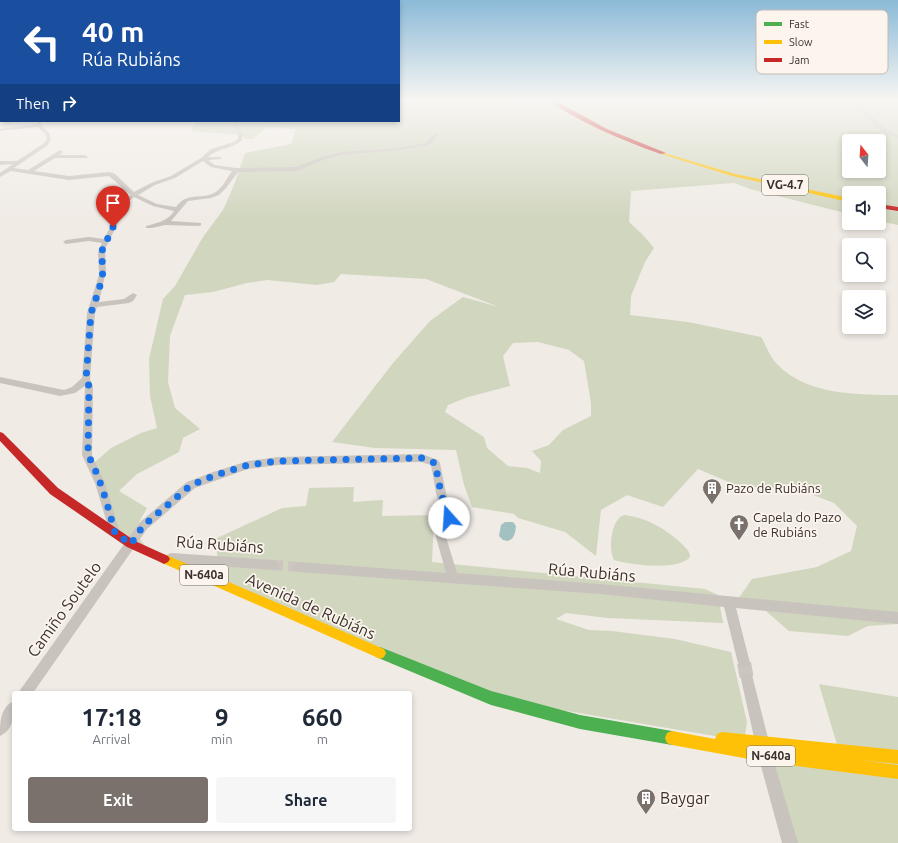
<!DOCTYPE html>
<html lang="en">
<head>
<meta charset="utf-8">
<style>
	:root { --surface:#fff; --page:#f6f6f7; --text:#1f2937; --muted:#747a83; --accent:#7a716c }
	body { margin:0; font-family:Ubuntu,sans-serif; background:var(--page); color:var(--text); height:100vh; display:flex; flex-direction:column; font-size:15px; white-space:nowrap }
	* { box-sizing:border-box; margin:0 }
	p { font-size:13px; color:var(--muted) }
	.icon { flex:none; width:22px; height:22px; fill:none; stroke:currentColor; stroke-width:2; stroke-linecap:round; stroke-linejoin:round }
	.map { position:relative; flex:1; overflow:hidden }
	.sheet { position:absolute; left:12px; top:691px; width:400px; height:140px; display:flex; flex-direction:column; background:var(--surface); border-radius:4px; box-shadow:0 2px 6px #0003 }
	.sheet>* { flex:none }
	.banner { position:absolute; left:0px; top:0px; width:400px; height:122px; box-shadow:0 2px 6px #0003; background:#1a4fa0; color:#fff; overflow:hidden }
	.needle { width:26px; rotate:343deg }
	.tools { position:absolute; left:842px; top:134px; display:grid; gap:8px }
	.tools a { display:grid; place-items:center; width:44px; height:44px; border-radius:4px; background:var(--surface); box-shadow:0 2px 6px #0003; font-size:20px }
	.pin { position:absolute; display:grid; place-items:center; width:34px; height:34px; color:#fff; margin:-41px -17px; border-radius:50% 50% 50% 0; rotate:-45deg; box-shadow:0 0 4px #0007 }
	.pin .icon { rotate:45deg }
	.me { position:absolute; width:44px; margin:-22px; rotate:341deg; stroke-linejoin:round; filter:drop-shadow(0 0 3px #0008) }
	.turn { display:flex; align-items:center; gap:14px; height:84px; padding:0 16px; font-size:18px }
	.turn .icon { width:52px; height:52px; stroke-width:2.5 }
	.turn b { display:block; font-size:28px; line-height:34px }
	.then { display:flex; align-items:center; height:38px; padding:0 16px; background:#0003; gap:8px; font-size:15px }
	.eta { display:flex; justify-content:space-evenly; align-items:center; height:68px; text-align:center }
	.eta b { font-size:24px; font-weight:700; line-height:28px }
	.action { display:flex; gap:8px; margin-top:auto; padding:8px 16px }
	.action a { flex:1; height:46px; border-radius:4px; background:var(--accent); color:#fff; font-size:16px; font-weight:700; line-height:46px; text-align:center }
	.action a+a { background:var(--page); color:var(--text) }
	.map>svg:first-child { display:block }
	.green { fill:#d1d6bf; fill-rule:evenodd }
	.water { fill:#a1c2c1 }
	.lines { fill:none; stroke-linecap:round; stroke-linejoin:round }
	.street-tunnel-far1 { stroke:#ccc6c0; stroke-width:10; stroke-dasharray:10 5; stroke-linecap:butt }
	.street-tunnel { stroke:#ccc6c0; stroke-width:14; stroke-dasharray:14 6; stroke-linecap:butt }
	.street { fill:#c9c3be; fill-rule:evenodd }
	.fast { fill:#4caf50; fill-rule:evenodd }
	.slow { fill:#ffc107; fill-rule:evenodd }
	.jam { fill:#c62828; fill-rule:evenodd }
	.route { stroke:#1a73e8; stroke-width:7; stroke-dasharray:0 12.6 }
	.labels { text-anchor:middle; stroke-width:3.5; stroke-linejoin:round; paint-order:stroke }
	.shield { fill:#fbf5ee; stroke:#756b66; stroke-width:1 }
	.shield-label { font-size:12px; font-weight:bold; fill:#3b302b }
	.poi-label { font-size:13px; fill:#3b302b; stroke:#fbf5ee; text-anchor:start }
	.near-street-label { font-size:16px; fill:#3b302b; stroke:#fbf5ee }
	.near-poi-label { font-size:16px; fill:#3b302b; stroke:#fbf5ee; text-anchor:start }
	.key { fill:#fbf5ee; stroke:#c1bab4; stroke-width:1 }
	.key-label { font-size:11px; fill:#3b302b }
</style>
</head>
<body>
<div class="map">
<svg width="898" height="843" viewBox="0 0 898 843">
	<rect width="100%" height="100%" fill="#f0ebe5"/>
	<path class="green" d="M399,100H898V225L879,221V193H849V214L750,189L734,183L631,191L629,222L643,235L654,248L645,262L631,296L630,315L688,322L761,337C766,345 770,357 777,364C806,395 858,395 898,395V624L868,626L848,636L789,631L758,604L736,602L752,579L817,567L851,551L857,526L834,503L798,489L738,486L698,469L663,507L627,495L601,510L596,556L565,532L518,518L514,514L472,507L464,485L456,450L375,448L332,442L393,363L430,321L463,297L499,307L426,279L341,274L334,282L317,285L267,280L247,283L213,292L185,295L170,336L168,382L175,408L200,429L183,438L179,452L137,474L119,491L147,508L134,531L149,551L115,533L93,464L111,448L141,433L157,428L150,396L149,359L163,299L175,286L203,237L223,210L234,185L245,153L291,144L296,129L267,127L253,139H246L240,135L191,131L196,121H399ZM849,141H879V171H849ZM538,342L569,350L584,361L591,403V416L563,430L549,445L532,451L541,461L540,473L527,468L508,466L487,448L484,437L445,412L448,405L468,397L510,386L503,356L513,343Z
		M354,487L353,502L383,500L382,516L434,515L432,562L705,589L718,595L723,623L608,618L566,613L556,619L589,630L612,631L675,639L731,652L747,722L744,741L491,698L164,558L218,560L215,539L282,508L306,506L309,488Z
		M624,515C646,517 666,529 682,544C686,548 690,551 690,557C679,571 630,565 614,560C608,550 611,519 624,515Z
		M819,684L898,697V843H791L765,755L843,765Z"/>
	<path class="water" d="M505,522H513L516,526C515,533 515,538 508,541L503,540L499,536L501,525Z"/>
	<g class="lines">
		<path class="street-tunnel-far1" d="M273,565L299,567"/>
		<path class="street-tunnel" d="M744,663L747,679"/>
		<path class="street" d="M840,100C864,100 877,128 898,135V138L881,131L856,108Z
			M38,121H42L41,125L49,133L51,139L48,145L14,168L28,170L60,150L63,152L59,155H85L88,157L87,158H55L34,171L69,176L109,172L115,174L134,192L151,183L171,176L201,158L211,149L234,142L238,139V133L232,121H236L242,133V140C233,149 220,147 208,157H221V159L208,160L215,165L236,168L296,167L319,158L340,152L400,148L425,143L435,133L439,134L429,145L400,150L340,155L323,160L297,171L238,172L226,188L219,195L211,198L188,201L171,221L201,223V225L199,226L165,225L152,228H146V226C157,223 168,221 174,211L153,206L134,197L129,201L105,249L106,271L99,302L124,299L133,293L137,295L133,301L129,303L97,307L95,313L90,379L93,386L92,455L105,483L120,533L119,536L115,538L111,536L110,533L95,483L82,455L85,386L75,393L60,396L0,383V377L64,390L72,387L82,378L87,313L99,275L98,252L102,243L89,241L66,244L63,242L66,240L89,237L104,239L124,200L131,195L109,176L69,180L11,171L0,177V173L13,164L0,165V161H17L44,143L47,139L45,134L38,127L0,131V129L37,124ZM203,161L211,167L232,171C227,178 222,189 214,193C200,200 188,191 176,207L157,204L138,195L155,185L175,178Z
			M422,454L438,460L440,463L446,493L454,518L446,528V537L457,573L600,584L898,612V624L736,608L750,663L748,667L744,669L740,667L738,663L724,607L600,594L299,572L295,571L293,567L295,563L299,562L446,573L436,537V527L443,517L436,493L431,465L421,462L278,465L248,469L195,488L147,529L33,693H18L139,523L187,482L213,472L248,461L278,457Z
			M171,553L273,560L277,561L279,565L277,569L273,570L171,563L167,561L165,558L167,555Z
			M747,673L752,674L753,679L769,742L767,747L762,749L757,747L755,742L741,679L742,674Z
			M14,701C14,714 14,730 0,736C0,723 0,707 14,701Z
			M765,748L770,750L772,755L798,843H782L758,755L760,750Z"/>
		<path class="fast" d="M380,647L491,691L580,715L672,731L677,733L679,738L677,743L672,745L580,729L491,705L376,657L374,653L376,649Z"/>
		<path class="slow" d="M661,152L735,174L849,198V202L732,176L661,154Z
			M164,554L384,649L386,653L384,657L380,659L376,657L160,562L158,559L160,556Z
			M672,731L715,739L717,734L722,732L898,750V764L859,760L898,765V779L765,762L672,745L667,743L665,738L667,733Z"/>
		<path class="jam" d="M548,100H554L607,129L666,153L661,154C624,141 580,123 548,100Z
			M879,204L898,207V211L879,208Z
			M0,432L3,433L58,488L135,541L168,556L170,559L168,562L164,564L160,562L127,547L50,494L0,441Z"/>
	</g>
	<linearGradient id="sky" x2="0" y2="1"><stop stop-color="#8bbad8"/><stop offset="0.46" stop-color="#f8f6f3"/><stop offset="1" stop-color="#f8f6f3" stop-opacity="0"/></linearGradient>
	<rect width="898" height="218" fill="url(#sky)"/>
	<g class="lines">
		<path class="route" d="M113,227L100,255L103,264V272L99,290L91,313L86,379L89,386L88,455C101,479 108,507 115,533L131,544L143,526L191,485L216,475L248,465L278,461L422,458L435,463L441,493L449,518"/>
	</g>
	<defs>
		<symbol id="building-pin" viewBox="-11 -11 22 30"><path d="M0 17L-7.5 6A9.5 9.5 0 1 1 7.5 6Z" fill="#7a716c" stroke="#fbf5ee"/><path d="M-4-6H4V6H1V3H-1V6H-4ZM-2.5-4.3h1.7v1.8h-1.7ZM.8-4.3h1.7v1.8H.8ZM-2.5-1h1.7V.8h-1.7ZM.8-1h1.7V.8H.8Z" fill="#fff"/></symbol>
		<symbol id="church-pin" viewBox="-11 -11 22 30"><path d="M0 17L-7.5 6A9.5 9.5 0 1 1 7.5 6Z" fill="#7a716c" stroke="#fbf5ee"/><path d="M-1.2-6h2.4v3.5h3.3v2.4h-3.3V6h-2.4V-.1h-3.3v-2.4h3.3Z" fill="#fff"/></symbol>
	</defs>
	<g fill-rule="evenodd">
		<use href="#building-pin" x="701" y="477" width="22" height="30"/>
		<use href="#church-pin" x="728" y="513" width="22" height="30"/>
		<use href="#building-pin" x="635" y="787" width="22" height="30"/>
	</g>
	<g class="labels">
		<g class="shield">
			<rect x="762" y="175" width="46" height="20" rx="3"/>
			<rect x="180" y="565" width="48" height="20" rx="3"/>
			<rect x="747" y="746" width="48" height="20" rx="3"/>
		</g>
		<g class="shield-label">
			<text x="785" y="189">VG-4.7</text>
			<text x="204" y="579">N-640a</text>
			<text x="771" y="760">N-640a</text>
		</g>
		<g class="poi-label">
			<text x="726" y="493">Pazo de Rubiáns</text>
			<text x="753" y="522">Capela do Pazo<tspan x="753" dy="15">de Rubiáns</tspan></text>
		</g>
		<g class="near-street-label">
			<text transform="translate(220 544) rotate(4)" y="6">Rúa Rubiáns</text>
			<text transform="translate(592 572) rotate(5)" y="6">Rúa Rubiáns</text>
			<text transform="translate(311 606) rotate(24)" y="6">Avenida de Rubiáns</text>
			<text transform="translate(64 609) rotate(-54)" y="6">Camiño Soutelo</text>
		</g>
		<g class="near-poi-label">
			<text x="660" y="804">Baygar</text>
		</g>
	</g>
	<rect x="756" y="10" width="132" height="64" rx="6" class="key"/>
	<rect x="764" y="22" width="18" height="4" fill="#4caf50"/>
	<rect x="764" y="40" width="18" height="4" fill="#ffc107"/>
	<rect x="764" y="58" width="18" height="4" fill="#c62828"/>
	<g class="key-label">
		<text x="789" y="28">Fast</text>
		<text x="789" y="46">Slow</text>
		<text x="789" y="64">Jam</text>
	</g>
</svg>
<div class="tools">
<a><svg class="needle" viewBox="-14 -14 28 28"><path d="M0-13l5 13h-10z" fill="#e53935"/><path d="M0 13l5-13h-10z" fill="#747a83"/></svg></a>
<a><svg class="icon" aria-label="sound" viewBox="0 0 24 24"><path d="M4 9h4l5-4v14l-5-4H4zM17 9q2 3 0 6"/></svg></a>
<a><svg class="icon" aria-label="search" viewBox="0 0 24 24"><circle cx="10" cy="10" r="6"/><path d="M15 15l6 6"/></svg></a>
<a><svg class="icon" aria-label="layers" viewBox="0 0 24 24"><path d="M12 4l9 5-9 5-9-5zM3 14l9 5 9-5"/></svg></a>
</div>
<div class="pin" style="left:113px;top:227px;background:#d93025"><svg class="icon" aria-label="arrive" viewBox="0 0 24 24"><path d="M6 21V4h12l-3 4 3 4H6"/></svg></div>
<svg class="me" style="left:449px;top:518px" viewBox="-20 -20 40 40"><circle r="19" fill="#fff"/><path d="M0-13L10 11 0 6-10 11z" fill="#1a73e8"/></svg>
<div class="banner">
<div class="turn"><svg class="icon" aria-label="left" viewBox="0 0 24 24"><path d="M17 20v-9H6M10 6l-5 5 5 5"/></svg><div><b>40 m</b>Rúa Rubiáns</div></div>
<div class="then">Then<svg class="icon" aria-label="right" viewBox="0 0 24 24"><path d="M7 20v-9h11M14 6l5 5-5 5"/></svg></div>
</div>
<section class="sheet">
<div class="eta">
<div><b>17:18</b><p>Arrival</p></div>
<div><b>9</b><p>min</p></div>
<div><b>660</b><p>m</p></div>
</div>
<div class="action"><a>Exit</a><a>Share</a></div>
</section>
</div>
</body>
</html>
